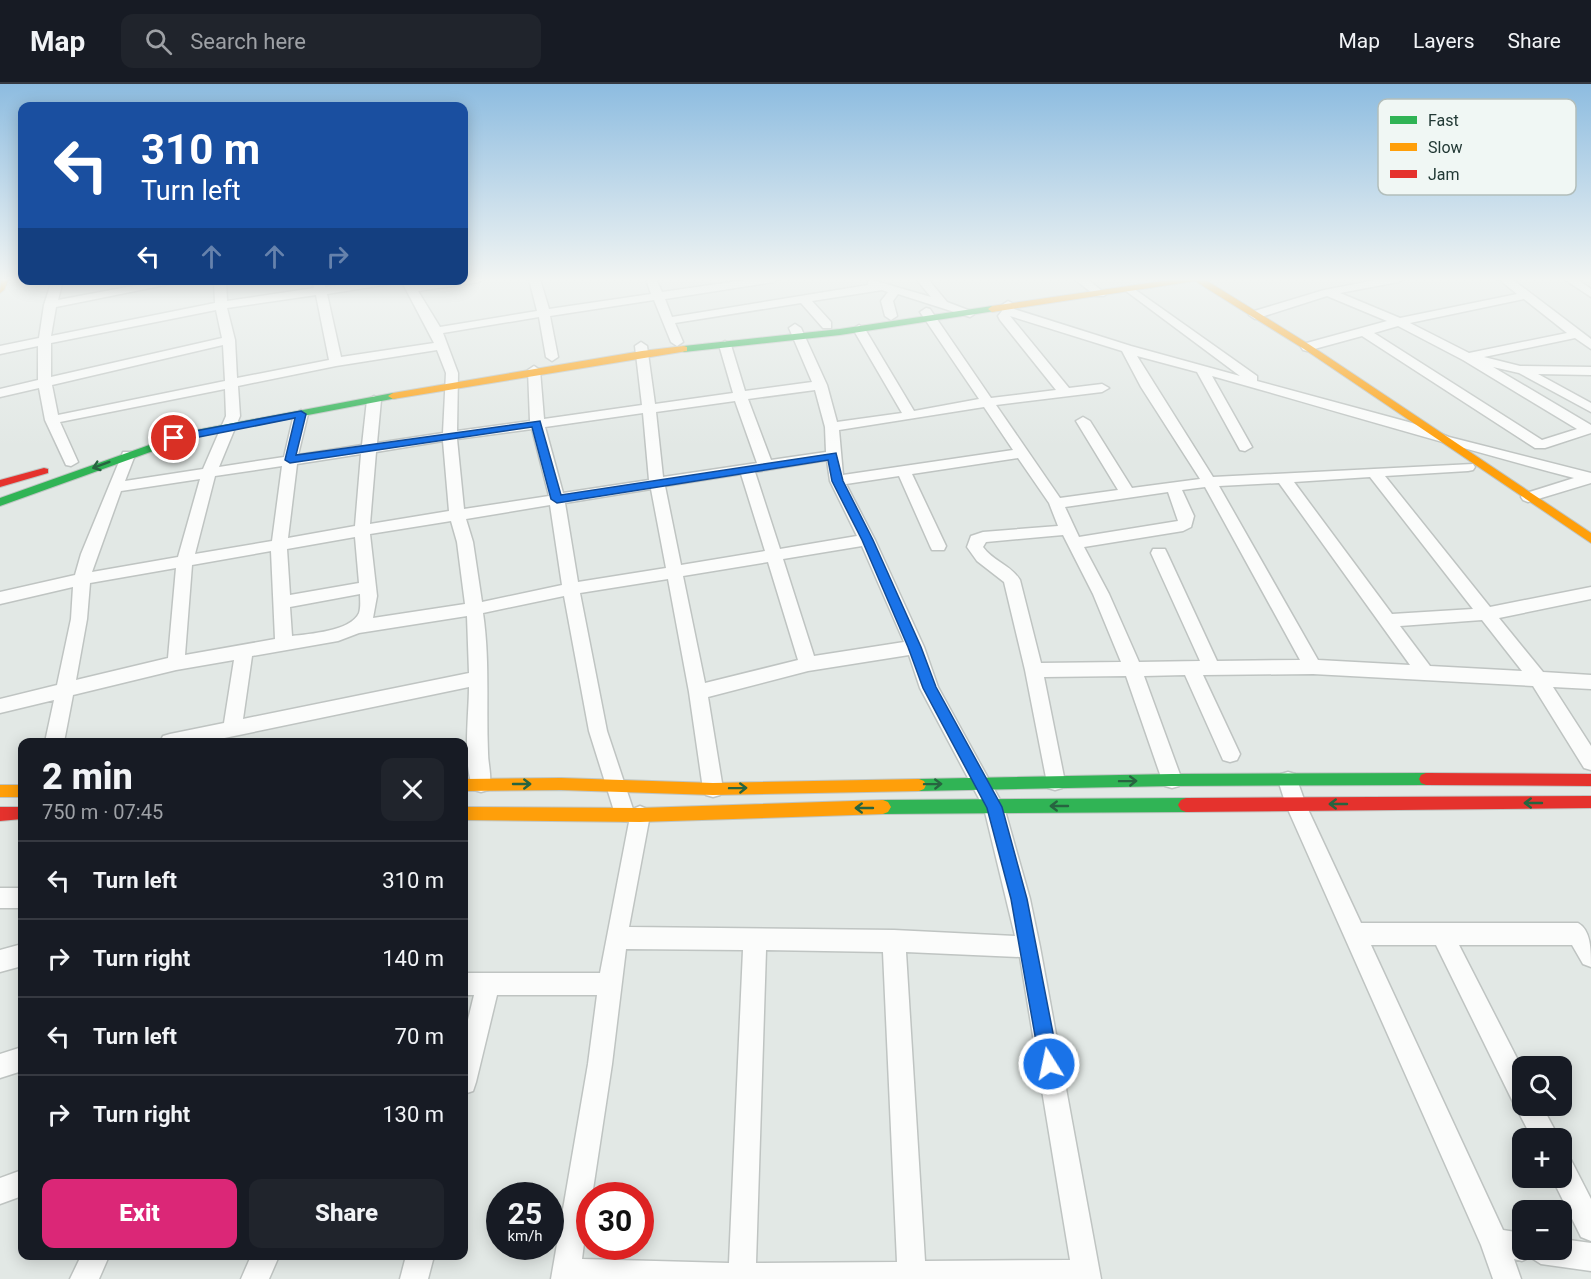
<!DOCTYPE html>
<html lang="en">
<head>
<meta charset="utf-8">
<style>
	:root { --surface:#171b24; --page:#20242c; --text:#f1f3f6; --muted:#9ea1a6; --line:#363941; --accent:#db2777 }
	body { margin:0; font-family:Roboto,sans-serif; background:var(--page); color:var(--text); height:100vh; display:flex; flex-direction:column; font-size:22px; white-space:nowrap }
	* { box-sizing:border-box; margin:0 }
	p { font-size:20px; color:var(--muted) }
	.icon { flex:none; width:33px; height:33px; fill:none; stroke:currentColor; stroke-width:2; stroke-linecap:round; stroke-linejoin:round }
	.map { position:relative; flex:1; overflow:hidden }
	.drawer { position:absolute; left:18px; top:654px; width:450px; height:522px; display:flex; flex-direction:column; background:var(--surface); border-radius:12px; box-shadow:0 3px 15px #0003 }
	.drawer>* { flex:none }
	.banner { position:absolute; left:18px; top:18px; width:450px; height:183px; border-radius:12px; box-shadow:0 3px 15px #0003; background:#1a4fa0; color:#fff; overflow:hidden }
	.controls { position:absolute; left:1512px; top:972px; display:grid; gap:12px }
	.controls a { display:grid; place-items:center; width:60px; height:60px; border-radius:12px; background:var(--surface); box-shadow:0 3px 15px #0003; font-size:30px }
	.speed { position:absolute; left:486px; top:1098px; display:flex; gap:12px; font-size:30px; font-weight:700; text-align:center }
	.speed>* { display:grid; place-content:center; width:78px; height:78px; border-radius:50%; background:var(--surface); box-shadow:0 3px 15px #0003; line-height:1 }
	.speed small { font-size:15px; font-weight:400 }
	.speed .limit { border:9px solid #d22; background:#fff; color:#111 }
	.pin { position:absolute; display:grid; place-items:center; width:51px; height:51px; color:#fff; margin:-26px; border:3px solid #fff; border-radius:50%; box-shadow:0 2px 6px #0007 }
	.me { position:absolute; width:66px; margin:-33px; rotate:350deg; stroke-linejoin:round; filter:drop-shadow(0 0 4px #0008) }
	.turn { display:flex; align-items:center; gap:21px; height:126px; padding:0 24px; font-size:27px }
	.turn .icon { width:78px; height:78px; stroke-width:2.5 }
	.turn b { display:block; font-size:42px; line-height:51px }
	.lanes { display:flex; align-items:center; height:57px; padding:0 24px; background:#0003; justify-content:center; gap:30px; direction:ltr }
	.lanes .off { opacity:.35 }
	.round { display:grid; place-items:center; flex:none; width:63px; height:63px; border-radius:12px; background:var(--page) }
	.overview { display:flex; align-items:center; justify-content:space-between; height:102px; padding:0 24px }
	h1 { font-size:36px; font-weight:800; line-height:45px }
	.button { display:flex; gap:12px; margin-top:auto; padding:12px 24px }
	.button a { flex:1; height:69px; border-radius:12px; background:var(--accent); color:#fff; font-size:24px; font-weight:800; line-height:69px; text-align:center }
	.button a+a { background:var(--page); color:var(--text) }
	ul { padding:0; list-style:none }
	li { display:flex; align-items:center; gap:18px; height:78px; padding:0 24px; border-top:2px solid var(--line) }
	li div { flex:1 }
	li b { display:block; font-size:22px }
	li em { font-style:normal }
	header { display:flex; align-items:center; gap:36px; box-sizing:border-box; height:84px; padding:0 30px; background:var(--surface); border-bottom:2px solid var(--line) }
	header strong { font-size:28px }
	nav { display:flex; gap:33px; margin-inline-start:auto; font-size:21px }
	.search { width:420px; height:54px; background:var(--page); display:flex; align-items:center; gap:15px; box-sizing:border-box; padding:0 21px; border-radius:12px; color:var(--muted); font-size:22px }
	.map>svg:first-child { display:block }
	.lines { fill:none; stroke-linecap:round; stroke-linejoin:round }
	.street-casing { stroke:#bfc4c2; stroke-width:3 }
	.fast-casing { stroke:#bfc5c3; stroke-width:2 }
	.slow-casing { stroke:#bfc5c3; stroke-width:2 }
	.jam-casing { stroke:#bfc5c3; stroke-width:2 }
	.street { fill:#fbfcfb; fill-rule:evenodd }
	.fast { fill:#30b455; fill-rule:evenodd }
	.slow { fill:#ff9f0a; fill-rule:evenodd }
	.jam { fill:#e5322d; fill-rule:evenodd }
	.oneway { stroke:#276440 }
	.route { fill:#1a73e8; stroke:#114b97; stroke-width:1.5 }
	.key { fill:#f0f7f4; stroke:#b2bebb; stroke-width:1.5 }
	.key-label { font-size:16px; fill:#223935 }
</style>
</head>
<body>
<header>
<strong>Map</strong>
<div class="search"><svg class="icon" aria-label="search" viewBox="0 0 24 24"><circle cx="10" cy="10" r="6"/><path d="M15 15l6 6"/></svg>Search here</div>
<nav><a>Map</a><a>Layers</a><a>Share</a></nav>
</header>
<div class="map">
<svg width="1591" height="1195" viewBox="0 0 1591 1195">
	<rect width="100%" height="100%" fill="#e2e8e5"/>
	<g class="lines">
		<defs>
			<path id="street" d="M464,195H484L478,198L418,207L440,243L537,227L529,195H540L549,225L651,210L646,195H656L662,208L752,195H779L773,198L665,215L672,233L868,201V197L872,196L931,213L916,195H928L947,218L976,229L970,233L898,210L893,217L897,232L891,236L885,232L881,217L888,208L882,206L812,217L831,238V244H823L801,219L675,239L683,258L677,262L671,258L654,216L550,232L558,273L552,277L546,273L539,233L443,249L458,289L457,347L530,337L528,286L534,282L540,286L544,335L642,321L635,262L641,258L647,262L655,320L733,309L719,261L725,257L731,261L745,307L812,298L789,244L795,240L801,244L827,301L837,338L902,329L853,245L859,241L865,245L914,327L979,315L920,228L926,224L930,225L991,314L1056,306L1000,236L998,232L1002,227V221L1008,217L1012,219L1014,225L1131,262L1240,292L1126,207L1124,205L1130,202L1257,292V297L1412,339L1449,353L1591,389V399L1528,418L1523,416L1521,413L1523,410L1574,394C1452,362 1333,326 1212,292L1252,363L1245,367L1240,366L1197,288L1137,272L1213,393L1473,380L1475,383L1473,386L1468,387L1385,392L1490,523L1591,503V515L1499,534L1543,588L1591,591V605L1553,603L1591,662V686L1584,684L1533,602L1313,590L1203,591L1240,670L1237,676L1230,678L1223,676L1185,591L1144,592L1182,696L1179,702L1172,704L1165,702L1162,696L1126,592L1044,593L1065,698L1062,704L1055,706L1048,704L1025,586L1004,498L977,477L967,463L971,452L983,448L1058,442L1049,419L1018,374L912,390L946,462L944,466H932L930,462L899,392L846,400L875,456L924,563L938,603L1004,723L1030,815L1040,863L1101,1195H551L588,980L597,911H497L476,998L473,1007L464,1010V952L474,911H464V889H600L629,738L618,736L615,730L589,647L564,512L483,529C490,576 486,622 488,669C488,681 493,695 488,706L481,708L474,706C462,681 469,631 469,603L205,658H160L163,652L170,650L224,639L234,576L176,586L73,611L64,658H45L54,616L0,629V615L57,601L71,535L73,503L0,520V508L75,491L81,470L123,368H133L135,371L125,397L203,385L226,332L225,305L60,338L78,378L71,382L66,381L45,336L39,304L0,313V305L38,296V262L0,270V262L39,254L44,221L52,196H63L58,216L164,196H190L56,223L51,252L215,219L214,196H226L227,217L314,204L312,196H324L325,203L370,196H412L415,201ZM402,198L434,259L341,273L327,210ZM316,211L329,276L237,294L235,256L227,224ZM216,226L222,254L51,293V259ZM1010,232L1122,267L1141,303L1200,395L1132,404L1090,337L1083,333L1076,337L1118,406L1060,414L996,321L1102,308L1109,304L1102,300L1069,304ZM223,261L225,297L58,331L52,301ZM437,266L446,289L443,349L377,359L381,316L374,312L367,316L362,361L298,371L308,330L301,326L294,330L284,373L219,383L240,332L238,302L336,282ZM815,306L825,343L826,368L771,376L748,315ZM735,317L757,379L663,393L656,328ZM984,323L1013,366L843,391L839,346ZM643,329L649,396L563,409L545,343ZM532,345L549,412L464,425L457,355ZM443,357L449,427L370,440L376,368ZM361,370L355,442L288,454L297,380ZM827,376L830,397L857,452L780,465L755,388ZM282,382L272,457L195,470L215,392ZM741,390L765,467L681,481L665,402ZM1370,393L1473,525L1392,530L1294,398ZM200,395L178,473L92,488L121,407ZM1279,399L1410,581L1318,576L1219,402ZM1205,403L1300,576L1217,577L1167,469L1165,465H1153L1151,469L1200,577L1139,578L1109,510L1084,463L1183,447L1191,443L1194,432L1182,406ZM651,405L666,484L578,498L565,419ZM1168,408L1178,437L1079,453L1065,423ZM550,421L562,501L482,518L473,458L466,435ZM451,437L457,458L465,520L373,534L377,512L370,450ZM1063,451L1093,510L1121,578L1041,579L1020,496C1011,481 993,477 983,463L986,458ZM355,453L359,499L290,511L287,465ZM862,462L904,558L814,572L783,475ZM271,467L275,555L185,571L192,481ZM768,478L798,576L705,599L683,492ZM176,484L168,574L76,596L87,535L90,499ZM668,495L689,608L703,705L706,711L713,713L720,711L723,705L708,613L808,587L909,571L920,604L984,724L1015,852L894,846L629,843L650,731L647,725L640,722L633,725L607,647L580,509ZM360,510C360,516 361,523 359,529C351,547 309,550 292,552L290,523ZM467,532L469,589L243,635L252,572L338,557L359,549ZM1482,536L1522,587L1430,582L1400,542ZM626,865L743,866L729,1179L582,1175L590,1112H592L612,980ZM766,866L883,868L897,1178L756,1179ZM906,868L1020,873L1070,1176L925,1177Z
				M1074,195H1087L1106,210L1104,212H1096Z
				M1381,195H1404L1398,198L1340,209L1400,234L1517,210L1499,195H1512L1591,255V265L1575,254L1484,273L1520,282L1591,283V291L1538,290L1591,319V328L1519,289L1493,283L1591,341V349L1545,364H1535L1362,252L1307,267L1303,266L1301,263L1303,260L1387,237L1327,212L1255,235L1249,231L1251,228L1324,206ZM1524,215L1567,249L1469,269L1410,239ZM1398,242L1463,276L1577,345L1542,356L1374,249Z
				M1564,195H1577L1591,205V213Z
				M1288,688L1295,690L1306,721L1361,839H1578C1591,846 1591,866 1591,883L1583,880L1572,861H1459L1522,984V1022H1542L1559,1054H1532L1520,1031L1517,1020L1513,1018L1436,861H1371L1503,1146L1522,1149V1166H1562V1155L1591,1159V1187L1541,1180L1530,1173L1522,1177L1514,1175L1521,1195H1493L1481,1161L1286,721L1278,696L1281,690Z
				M0,804H22V824H0Z
				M22,860V882L0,888V866Z
				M22,963V987L0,994V970Z
				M1562,1072L1571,1076L1591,1115V1157L1581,1153L1552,1094H1562Z
				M22,1086V1112L0,1120V1094Z
				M81,1172H109L99,1195H70Z
				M251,1172H279L269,1195H241Z
				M406,1172H434L428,1195H400Z"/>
			<path id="fast" d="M992,222L995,223V227L840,251L684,268L679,265L684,262L840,245Z
				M393,309L397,310V314L192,353L0,422V414L186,348Z
				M1426,689L1431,691L1433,695L1431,699L1426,701L1172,702L919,707L914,705L912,701L914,697L919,695L1172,690Z
				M1186,714L1191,716L1194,721L1191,726L1186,728L883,730L878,728L875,723L878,718L883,716Z"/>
			<path id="slow" d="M1,195H9L4,206L0,209Z
				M1176,195H1204L1310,261L1591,449V459L1304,265L1195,197L992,228L988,225L992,222Z
				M684,262L687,263V267L393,315L388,312L393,309L642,267Z
				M561,694L713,699L919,695L924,697L926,701L924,705L919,707L713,711L561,706L464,707V695Z
				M0,701H22V713H0Z
				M883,716L888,718L891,723L888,728L883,730L640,738L464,736V723L640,724Z"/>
			<path id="jam" d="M44,384L48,385V389L0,403V396Z
				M1426,689L1591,690V702L1426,701L1421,699L1419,695L1421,691Z
				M1591,712V724L1186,728L1181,726L1178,721L1181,716L1186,714Z
				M0,723H22V735L0,737Z"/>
		</defs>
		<use href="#street" class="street-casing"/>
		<use href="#fast" class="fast-casing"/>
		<use href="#slow" class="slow-casing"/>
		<use href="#jam" class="jam-casing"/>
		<use href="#street" class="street"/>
		<use href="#fast" class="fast"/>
		<use href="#slow" class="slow"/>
		<use href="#jam" class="jam"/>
	</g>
	<defs><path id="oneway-shaft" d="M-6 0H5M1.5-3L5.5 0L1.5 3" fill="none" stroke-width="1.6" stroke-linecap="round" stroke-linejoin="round" transform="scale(1.5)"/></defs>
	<g class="oneway">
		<use href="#oneway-shaft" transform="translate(101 381) rotate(160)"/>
		<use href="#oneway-shaft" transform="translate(1128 697) rotate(-1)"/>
		<use href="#oneway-shaft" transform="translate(522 700)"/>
		<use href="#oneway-shaft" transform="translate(933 700) rotate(-1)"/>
		<use href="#oneway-shaft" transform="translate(738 704) rotate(-1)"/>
		<use href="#oneway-shaft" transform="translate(1533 719) rotate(180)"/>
		<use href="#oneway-shaft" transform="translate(1338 720) rotate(180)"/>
		<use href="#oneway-shaft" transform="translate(1059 722) rotate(180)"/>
		<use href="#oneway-shaft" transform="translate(864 724) rotate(180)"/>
	</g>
	<linearGradient id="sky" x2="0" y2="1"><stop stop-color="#8dbce0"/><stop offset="0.54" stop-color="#f2f5f3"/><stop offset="1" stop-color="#f2f5f3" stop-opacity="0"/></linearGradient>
	<rect width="1591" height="362" fill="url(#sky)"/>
	<path class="route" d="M301,327L306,330L296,371L540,337L561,411L836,369L843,397L873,456L921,563L936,603L1002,723L1027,815L1059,980L1056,987L1049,990L1043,987L1040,980L1011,815L987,724L923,604L908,563L862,456L832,397L828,376L557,419L551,415L532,343L290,379L285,376L295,334L174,358L169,354L174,351Z"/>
	<rect x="1378" y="15" width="198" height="96" rx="9" class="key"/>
	<rect x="1390" y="32" width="27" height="8" fill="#30b455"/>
	<rect x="1390" y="59" width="27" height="8" fill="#ff9f0a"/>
	<rect x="1390" y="86" width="27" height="8" fill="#e5322d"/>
	<g class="key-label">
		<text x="1428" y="42">Fast</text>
		<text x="1428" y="69">Slow</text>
		<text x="1428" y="96">Jam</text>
	</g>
</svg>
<div class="controls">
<a><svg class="icon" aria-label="search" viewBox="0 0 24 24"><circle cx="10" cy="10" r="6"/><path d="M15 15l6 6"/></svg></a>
<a>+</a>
<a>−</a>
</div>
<div class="speed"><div>25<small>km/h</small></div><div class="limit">30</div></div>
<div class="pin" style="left:174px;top:354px;background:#d93025"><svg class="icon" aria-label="arrive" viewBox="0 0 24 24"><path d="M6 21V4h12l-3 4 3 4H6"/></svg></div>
<svg class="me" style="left:1049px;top:980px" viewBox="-20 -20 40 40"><circle r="17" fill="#1a73e8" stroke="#fff" stroke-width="3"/><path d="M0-11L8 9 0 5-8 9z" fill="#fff"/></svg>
<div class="banner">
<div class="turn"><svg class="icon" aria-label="left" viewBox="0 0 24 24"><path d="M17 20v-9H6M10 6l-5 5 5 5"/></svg><div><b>310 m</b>Turn left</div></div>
<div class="lanes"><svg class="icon" aria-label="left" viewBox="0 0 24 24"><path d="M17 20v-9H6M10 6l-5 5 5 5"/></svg><svg class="icon off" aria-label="ahead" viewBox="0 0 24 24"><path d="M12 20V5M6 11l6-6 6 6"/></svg><svg class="icon off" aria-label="ahead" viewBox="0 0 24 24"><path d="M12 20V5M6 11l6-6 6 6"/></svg><svg class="icon off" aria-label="right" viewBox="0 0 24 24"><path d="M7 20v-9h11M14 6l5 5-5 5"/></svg></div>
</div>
<section class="drawer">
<div class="overview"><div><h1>2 min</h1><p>750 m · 07:45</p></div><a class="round"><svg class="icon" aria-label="close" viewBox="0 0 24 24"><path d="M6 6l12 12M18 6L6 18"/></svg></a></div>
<ul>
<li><svg class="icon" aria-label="left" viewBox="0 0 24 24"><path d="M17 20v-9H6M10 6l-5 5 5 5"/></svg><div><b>Turn left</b></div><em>310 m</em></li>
<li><svg class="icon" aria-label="right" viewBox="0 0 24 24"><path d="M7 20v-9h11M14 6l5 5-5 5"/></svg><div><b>Turn right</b></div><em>140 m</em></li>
<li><svg class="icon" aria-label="left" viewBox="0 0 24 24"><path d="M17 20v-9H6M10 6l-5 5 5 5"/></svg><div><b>Turn left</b></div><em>70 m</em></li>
<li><svg class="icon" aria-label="right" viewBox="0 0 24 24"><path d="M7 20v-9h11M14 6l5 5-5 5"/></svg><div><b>Turn right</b></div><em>130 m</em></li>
</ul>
<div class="button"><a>Exit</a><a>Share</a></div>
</section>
</div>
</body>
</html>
